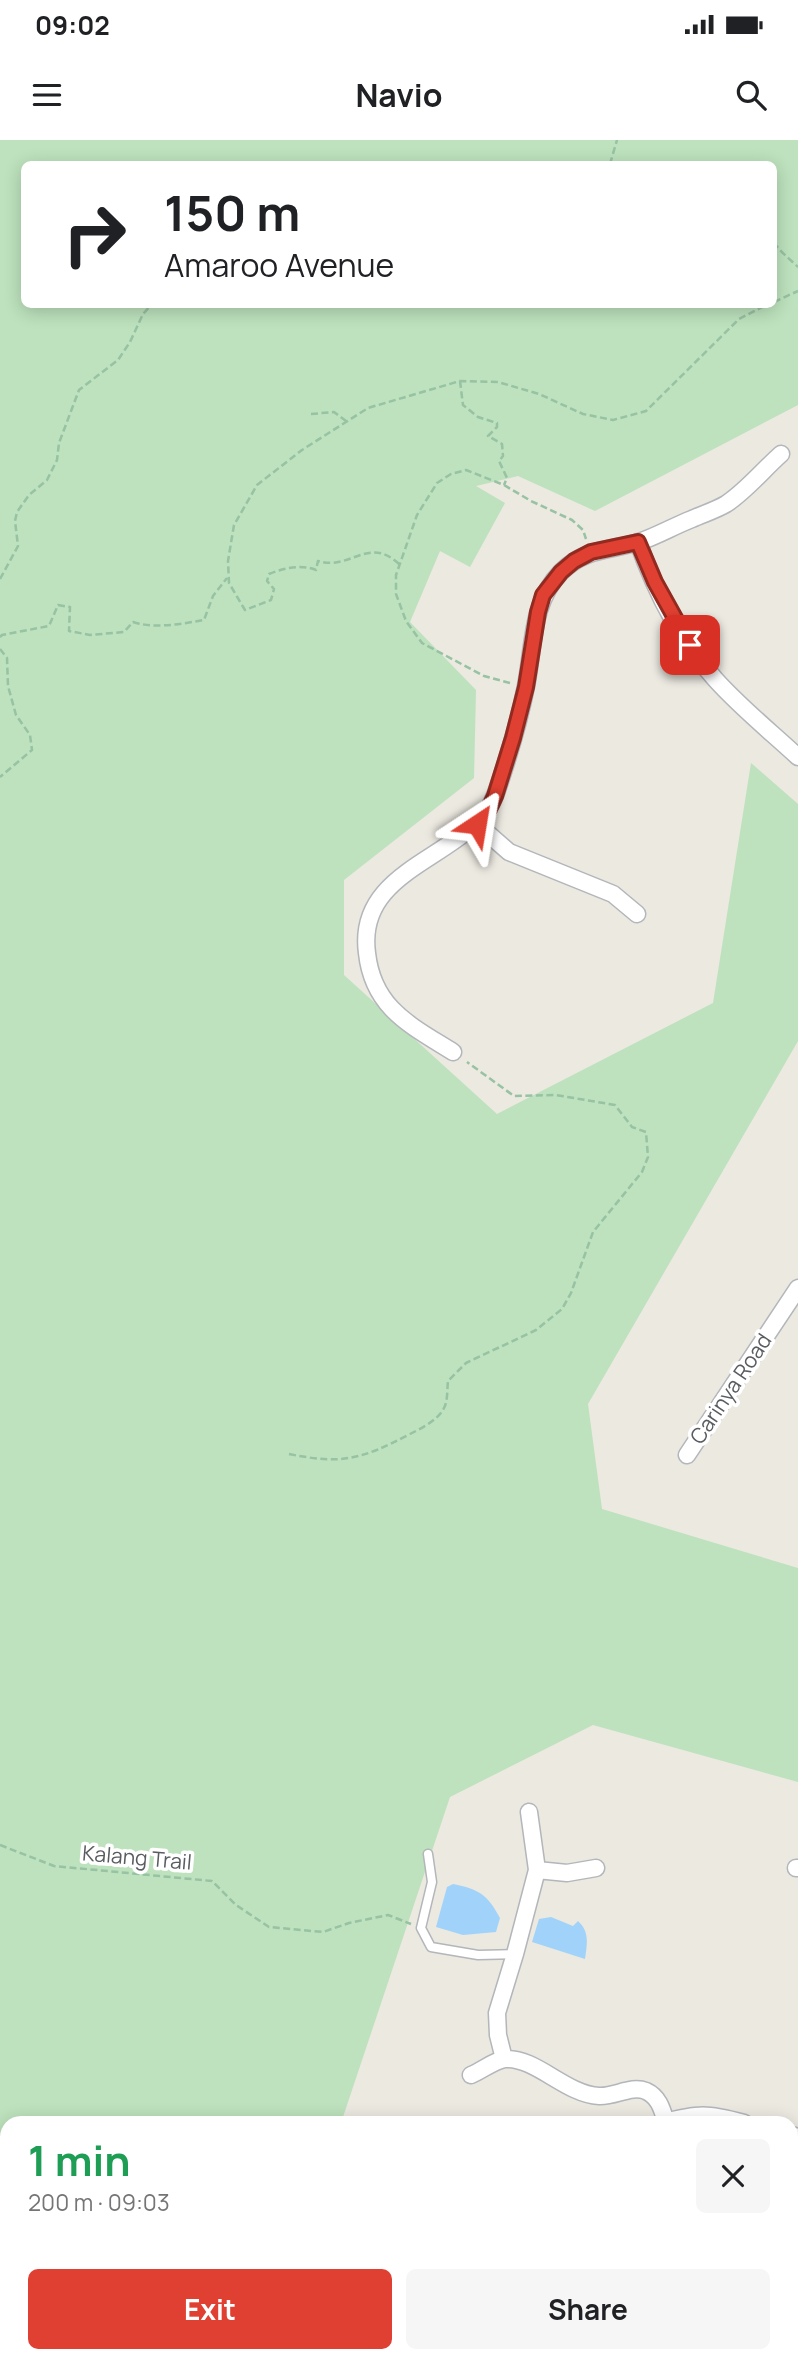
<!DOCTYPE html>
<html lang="en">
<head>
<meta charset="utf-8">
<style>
	:root { --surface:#fff; --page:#f6f6f6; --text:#202124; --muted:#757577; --accent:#e04031 }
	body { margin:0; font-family:Manrope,sans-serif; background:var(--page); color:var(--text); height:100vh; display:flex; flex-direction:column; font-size:26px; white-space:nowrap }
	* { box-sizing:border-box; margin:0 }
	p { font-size:23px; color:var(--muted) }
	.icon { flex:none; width:38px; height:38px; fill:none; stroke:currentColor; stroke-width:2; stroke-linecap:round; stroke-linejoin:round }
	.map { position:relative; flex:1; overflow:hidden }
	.sheet { position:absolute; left:0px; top:1976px; width:798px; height:247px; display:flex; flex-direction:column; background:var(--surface); border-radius:21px 21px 0 0; box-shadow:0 4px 18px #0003 }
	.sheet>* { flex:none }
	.guide { position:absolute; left:21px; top:21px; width:756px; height:147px; border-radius:10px; box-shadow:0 4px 18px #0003; background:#fff; color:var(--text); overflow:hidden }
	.pin { position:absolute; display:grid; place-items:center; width:60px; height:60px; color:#fff; margin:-30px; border-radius:14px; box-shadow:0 4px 10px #0006 }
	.me { position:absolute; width:77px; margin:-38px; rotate:33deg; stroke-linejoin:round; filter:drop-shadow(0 0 5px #0008) }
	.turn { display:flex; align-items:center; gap:24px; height:147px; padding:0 28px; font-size:32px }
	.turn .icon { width:91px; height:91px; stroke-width:2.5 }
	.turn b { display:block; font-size:49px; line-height:60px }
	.round { display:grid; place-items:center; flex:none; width:74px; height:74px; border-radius:10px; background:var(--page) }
	.summary { display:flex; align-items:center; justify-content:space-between; height:119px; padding:0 28px }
	h1 { font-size:42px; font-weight:700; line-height:52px; color:#1e9e55 }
	.button { display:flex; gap:14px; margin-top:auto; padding:14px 28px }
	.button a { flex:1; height:80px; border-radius:10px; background:var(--accent); color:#fff; font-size:28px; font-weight:700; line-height:80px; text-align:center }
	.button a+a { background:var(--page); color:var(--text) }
	.status { display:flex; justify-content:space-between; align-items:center; height:49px; padding:0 35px; background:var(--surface); direction:ltr }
	.status svg { height:19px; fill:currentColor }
	header { display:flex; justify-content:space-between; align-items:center; height:91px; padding:0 28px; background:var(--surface); font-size:32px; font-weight:700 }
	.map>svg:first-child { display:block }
	.green { fill:#bde2bd; fill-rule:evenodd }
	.water { fill:#a1d3fa }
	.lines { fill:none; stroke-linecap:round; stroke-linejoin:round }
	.lane-casing { stroke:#b3b6ba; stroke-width:11 }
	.street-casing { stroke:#b3b6ba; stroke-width:19 }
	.path { stroke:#97c2a3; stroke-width:2.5; stroke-dasharray:7 3.5; stroke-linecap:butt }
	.lane { stroke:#fff; stroke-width:8 }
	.street { stroke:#fff; stroke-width:16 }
	.route-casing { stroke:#922a20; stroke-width:18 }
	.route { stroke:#e04031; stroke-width:12 }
	.labels { text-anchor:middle; stroke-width:7; stroke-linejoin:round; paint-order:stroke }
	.street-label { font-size:21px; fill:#595c60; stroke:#fff }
</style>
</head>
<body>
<div class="status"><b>09:02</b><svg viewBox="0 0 49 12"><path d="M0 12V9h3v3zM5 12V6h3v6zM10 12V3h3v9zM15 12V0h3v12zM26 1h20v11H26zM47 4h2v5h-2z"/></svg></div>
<header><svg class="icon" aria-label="menu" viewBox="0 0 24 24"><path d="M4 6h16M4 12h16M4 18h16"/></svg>Navio<svg class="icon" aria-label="search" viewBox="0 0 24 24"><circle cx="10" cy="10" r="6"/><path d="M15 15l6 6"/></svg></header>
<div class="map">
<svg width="798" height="2222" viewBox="0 0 798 2222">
	<rect width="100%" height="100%" fill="#ebe9e0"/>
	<path class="green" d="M0,0H798V265L595,371L518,336L476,346L505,363L470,427L440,411L410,482L476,550L474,638L344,740V835L497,974L713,863L751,623L798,664V901L588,1264L602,1369L798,1428V1642L593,1585L450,1657L341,1983H7V2216H263L261,2222H0ZM24,24H774V164H24Z"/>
	<path class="water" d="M453,1744C479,1749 488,1755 500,1778L496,1792L463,1795L436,1787L447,1747Z
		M551,1777L573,1786L578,1781C590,1792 587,1804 585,1819L532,1802L539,1779Z"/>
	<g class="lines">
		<defs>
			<path id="lane" d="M428,1714L432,1742L421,1788L431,1807L478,1815L515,1814"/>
			<path id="street" d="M638,402C655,450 681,501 715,539C740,567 771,592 798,617
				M477,684L509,712L613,754L637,774
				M453,912C410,885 373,868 367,813C355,724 474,718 496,653C508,618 519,582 526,546C534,506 531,462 561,432C585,408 609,411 639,402C657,396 674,386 692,379C703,374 716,370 726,364C745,352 764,329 781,314
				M687,1315L798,1148
				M796,1728H798
				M537,1730L567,1733L596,1728
				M504,1919L498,1895L497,1873L515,1814L537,1730L529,1672
				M471,1935C481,1931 495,1920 505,1919C536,1917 565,1954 599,1956C615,1957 631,1945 646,1951C659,1957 662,1969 666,1982
				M661,1983C699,1973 707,1973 744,1983
				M791,1995L798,1997
				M474,2216L496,2222"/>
		</defs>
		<use href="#lane" class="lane-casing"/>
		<use href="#street" class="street-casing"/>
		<path class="path" d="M610,24L617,0
			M774,102C779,111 790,119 798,127
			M774,162L798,151
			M460,241L463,265L478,277L497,283V287L488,296L502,304L503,316L499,321L507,338L504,345
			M311,274L334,272L346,281
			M399,424C368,395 351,431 318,421L316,430C301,424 284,428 269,434L267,441L274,449L271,460L245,470L229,443L228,421L234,385L257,345L302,310L368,268L460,241L498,242L539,254L583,274L613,280L646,271L739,179L768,164
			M0,439L18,406L15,381L17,372L29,355L47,340L57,320L59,303L79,250L118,220L130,202L143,174L152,164
			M0,497L2,495L49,486L58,465L70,467L69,491L90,495L124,492L133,482C155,489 181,484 204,480L213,456L227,438
			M0,509L7,518L8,546L16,575L30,595L32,610L0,637
			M510,543L484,536L422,503L406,481L396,454V435L417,375L437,343L451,334L466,330L504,345L531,361L572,380L583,390L586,399
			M289,1314C343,1325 362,1319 410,1294C422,1288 438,1280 444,1268C448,1261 447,1248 448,1241L466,1223L536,1190L562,1169L571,1153L593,1092L642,1032L648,1017L646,992L632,987L615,965L556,955L514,956L467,922
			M0,1705L54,1726L212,1741L236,1765L269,1787L323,1792L349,1783L388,1775L411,1784"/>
		<use href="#lane" class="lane"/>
		<use href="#street" class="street"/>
	</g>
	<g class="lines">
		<defs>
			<path id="route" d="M477,684L489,669L495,656L513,598L526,547L538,472L543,455L561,432L574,421L591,412L638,402L655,442L690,505"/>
		</defs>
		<use href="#route" class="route-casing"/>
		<use href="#route" class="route"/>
	</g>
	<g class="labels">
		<g class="street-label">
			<text transform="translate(731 1249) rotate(-56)" y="7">Carinya Road</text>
			<text transform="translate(137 1718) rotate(5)" y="7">Kalang Trail</text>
		</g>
	</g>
</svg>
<div class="pin" style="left:690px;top:505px;background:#d93025"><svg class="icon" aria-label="arrive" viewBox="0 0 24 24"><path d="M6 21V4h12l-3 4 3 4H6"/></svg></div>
<svg class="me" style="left:477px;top:684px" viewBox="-20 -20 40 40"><path d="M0-17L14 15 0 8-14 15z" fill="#e04031" stroke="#fff" stroke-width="4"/></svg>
<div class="guide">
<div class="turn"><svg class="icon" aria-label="right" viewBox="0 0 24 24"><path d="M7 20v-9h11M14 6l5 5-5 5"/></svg><div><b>150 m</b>Amaroo Avenue</div></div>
</div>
<section class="sheet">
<div class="summary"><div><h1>1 min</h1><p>200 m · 09:03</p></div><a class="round"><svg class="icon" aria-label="close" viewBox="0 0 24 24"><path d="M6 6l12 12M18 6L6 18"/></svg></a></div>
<div class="button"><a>Exit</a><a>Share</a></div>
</section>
</div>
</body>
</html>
